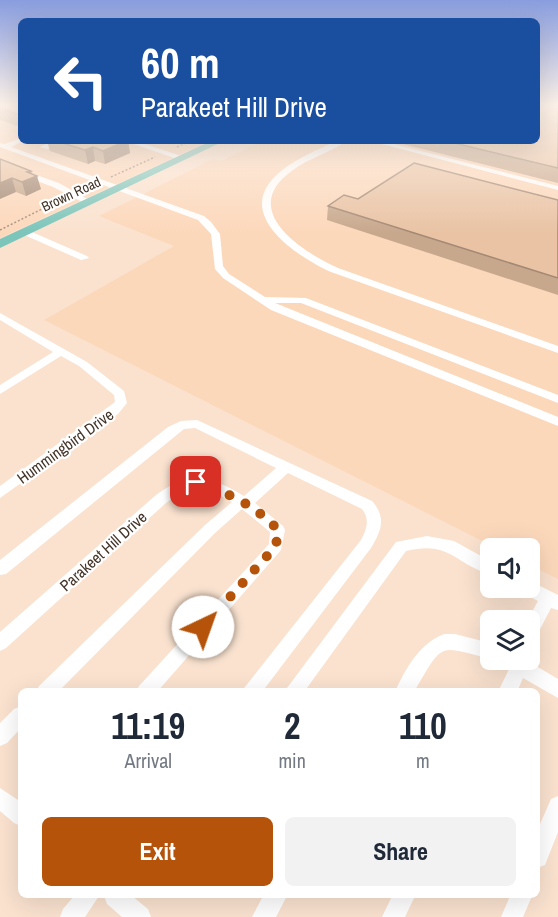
<!DOCTYPE html>
<html lang="en">
<head>
<meta charset="utf-8">
<style>
	:root { --surface:#fff; --page:#f2f2f3; --text:#1f2937; --muted:#747a83; --accent:#b45309 }
	body { margin:0; font-family:"Archivo Narrow",sans-serif; background:var(--page); color:var(--text); height:100vh; display:flex; flex-direction:column; font-size:22px; white-space:nowrap }
	* { box-sizing:border-box; margin:0 }
	p { font-size:20px; color:var(--muted) }
	.icon { flex:none; width:33px; height:33px; fill:none; stroke:currentColor; stroke-width:2; stroke-linecap:round; stroke-linejoin:round }
	.map { position:relative; flex:1; overflow:hidden }
	.sheet { position:absolute; left:18px; top:688px; width:522px; height:210px; display:flex; flex-direction:column; background:var(--surface); border-radius:9px; box-shadow:0 6px 24px #0002 }
	.sheet>* { flex:none }
	.hud { position:absolute; left:18px; top:18px; width:522px; height:126px; border-radius:9px; box-shadow:0 6px 24px #0002; background:#1a4fa0; color:#fff; overflow:hidden }
	.controls { position:absolute; left:480px; top:538px; display:grid; gap:12px }
	.controls a { display:grid; place-items:center; width:60px; height:60px; border-radius:9px; background:var(--surface); box-shadow:0 6px 24px #0002; font-size:30px }
	.pin { position:absolute; display:grid; place-items:center; width:51px; height:51px; color:#fff; margin:-26px; border-radius:12px; box-shadow:0 3px 9px #0006 }
	.me { position:absolute; width:66px; margin:-33px; rotate:42deg; stroke-linejoin:round; filter:drop-shadow(0 0 4px #0008) }
	.turn { display:flex; align-items:center; gap:21px; height:126px; padding:0 24px; font-size:27px }
	.turn .icon { width:78px; height:78px; stroke-width:2.5 }
	.turn b { display:block; font-size:42px; line-height:51px }
	.eta { display:flex; justify-content:space-evenly; align-items:center; height:102px; text-align:center }
	.eta b { font-size:36px; font-weight:800; line-height:42px }
	.primary-button { display:flex; gap:12px; margin-top:auto; padding:12px 24px }
	.primary-button a { flex:1; height:69px; border-radius:9px; background:var(--accent); color:#fff; font-size:24px; font-weight:800; line-height:69px; text-align:center }
	.primary-button a+a { background:var(--page); color:var(--text) }
	.map>svg:first-child { display:block }
	.built { fill:#fcd8bb }
	.lines { fill:none; stroke-linecap:round; stroke-linejoin:round }
	.path { stroke:#a59182; stroke-width:1.5; stroke-dasharray:2 2; stroke-linecap:butt }
	.minor { fill:#fff; fill-rule:evenodd }
	.major { fill:#7bc5bb; fill-rule:evenodd }
	.wall { fill:#c8a88d }
	.shaded-wall { fill:#a38873 }
	.building { fill:#e9c3a4; stroke:#a38873; stroke-width:1.5 }
	.route { stroke:#b45309; stroke-width:10; stroke-dasharray:0 18 }
	.labels { text-anchor:middle; stroke-width:4.5; stroke-linejoin:round; paint-order:stroke }
	.far-street-label { font-size:14px; fill:#443529; stroke:#fff }
	.street-label { font-size:16px; fill:#443529; stroke:#fff }
</style>
</head>
<body>
<div class="map">
<svg width="558" height="917" viewBox="0 0 558 917">
	<rect width="100%" height="100%" fill="#fae2cf"/>
	<path class="built" d="M0,105H21V141H209L0,238Z
		M558,105V579L530,565V549H498L44,320L174,246L99,216L213,159L221,161L262,141H537Z"/>
	<g class="lines">
		<path class="path" d="M177,147L191,141
			M111,177L155,157
			M0,230L62,199"/>
		<path class="minor" d="M21,138V141H23L11,147L204,216L211,222L220,234L223,266L229,274L265,297L306,298L558,395V403L301,303H275L558,417V426L271,310L223,278L215,269L211,234L198,220L0,147V143L5,144Z
			M53,141H64L47,149L40,147Z
			M125,141H136L187,158L180,160Z
			M336,141H346C330,153 309,158 293,170C237,209 300,251 338,268L558,346V353L331,272C302,259 240,221 270,182C286,162 314,152 336,141Z
			M370,141H382L558,186V190Z
			M0,162L59,183L93,202L86,204L53,187L0,167Z
			M25,229L87,256L89,258L81,260L22,234L21,232Z
			M0,313L87,362L124,391L127,403L118,414L0,498V486L115,402L114,395L79,366L61,356L0,394V385L53,352L0,320Z
			M197,420L372,501C387,518 381,531 371,548L262,692H241L361,540C367,529 370,519 362,509L288,473L255,503L283,526L285,530L281,550L157,692H136L139,686L269,544L270,532L242,509L215,533L58,692H36L39,686L205,525L232,502C203,485 193,482 166,503L6,648L0,651V632L156,495C190,470 209,475 244,496L276,468L195,428L184,429L6,574L0,575V560L168,427L181,421Z
			M427,536L454,541L490,561V574C455,565 451,540 406,551L304,692H284L396,542Z
			M530,581L558,595V610L551,608L536,637L530,640V621H527L538,601L523,593L521,588H530Z
			M444,634H455L490,643V659C436,645 444,642 414,692H395C405,669 420,643 444,634Z
			M500,660H526L558,679V698L523,678L517,692H498L509,669L503,666Z
			M21,706V728L7,743L0,746V723L14,709Z
			M0,788L21,802V826L14,823L0,811Z
			M558,796V832L545,865L537,868V831L551,799Z
			M74,896H99L85,917H60L63,909Z
			M104,896H132L148,909L151,917H122L107,904Z
			M263,896H287L276,917H252Z
			M392,896H415L405,917H382Z
			M510,896H532L523,917H501Z"/>
		<path class="major" d="M211,141H224L0,248V239Z"/>
	</g>
	<path class="wall" d="M0,105H21V127L0,120Z
		M558,105V183L391,141H537Z
		M47,141H128L130,153L105,164L95,161L88,164L50,151Z
		M0,159L32,174L41,189L26,196L16,192Z
		M358,199L558,200V295L327,220L328,206Z"/>
	<path class="shaded-wall" d="M118,141H128L130,153L105,164L103,151Z
		M93,147L95,161L88,164L85,150Z
		M31,171L33,178L37,176L41,189L26,196L22,182L27,172Z
		M12,178L16,192L0,199V183Z"/>
	<path class="building" d="M0,105H21V115L0,109Z
		M537,105H558V168L446,141H537Z
		M56,141H126L103,151L93,147L85,150Z
		M0,159L31,171L27,172L37,176L22,182L12,178L0,183Z
		M414,163L558,200V278L328,206L344,195L358,199Z"/>
	<linearGradient id="sky" x2="0" y2="1"><stop stop-color="#899dde"/><stop offset="0.45" stop-color="#fdf2e9"/><stop offset="1" stop-color="#fdf2e9" stop-opacity="0"/></linearGradient>
	<rect width="558" height="233" fill="url(#sky)"/>
	<g class="lines">
		<path class="route" d="M196,482C228,493 255,505 278,530L276,546L203,627"/>
	</g>
	<g class="labels">
		<g class="far-street-label">
			<text transform="translate(71 194) rotate(-25)" y="5">Brown Road</text>
		</g>
		<g class="street-label">
			<text transform="translate(65 446) rotate(-36)" y="6">Hummingbird Drive</text>
			<text transform="translate(103 551) rotate(-42)" y="6">Parakeet Hill Drive</text>
		</g>
	</g>
</svg>
<div class="controls">
<a><svg class="icon" aria-label="sound" viewBox="0 0 24 24"><path d="M4 9h4l5-4v14l-5-4H4zM17 9q2 3 0 6"/></svg></a>
<a><svg class="icon" aria-label="layers" viewBox="0 0 24 24"><path d="M12 4l9 5-9 5-9-5zM3 14l9 5 9-5"/></svg></a>
</div>
<div class="pin" style="left:196px;top:482px;background:#d93025"><svg class="icon" aria-label="arrive" viewBox="0 0 24 24"><path d="M6 21V4h12l-3 4 3 4H6"/></svg></div>
<svg class="me" style="left:203px;top:627px" viewBox="-20 -20 40 40"><circle r="19" fill="#fff"/><path d="M0-13L10 11 0 6-10 11z" fill="#b45309"/></svg>
<div class="hud">
<div class="turn"><svg class="icon" aria-label="left" viewBox="0 0 24 24"><path d="M17 20v-9H6M10 6l-5 5 5 5"/></svg><div><b>60 m</b>Parakeet Hill Drive</div></div>
</div>
<section class="sheet">
<div class="eta">
<div><b>11:19</b><p>Arrival</p></div>
<div><b>2</b><p>min</p></div>
<div><b>110</b><p>m</p></div>
</div>
<div class="primary-button"><a>Exit</a><a>Share</a></div>
</section>
</div>
</body>
</html>
